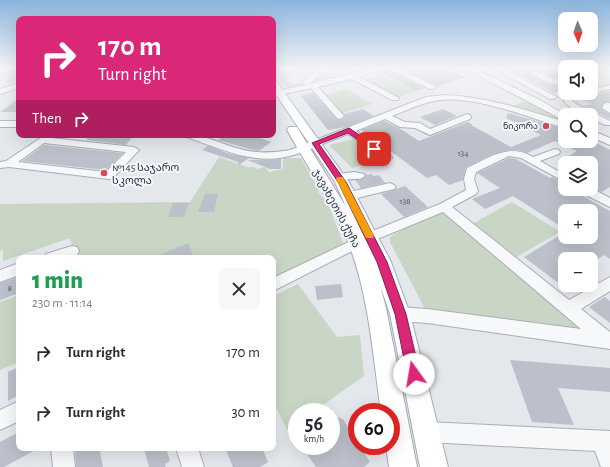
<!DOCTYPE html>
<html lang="en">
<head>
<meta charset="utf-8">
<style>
	:root { --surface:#fff; --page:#f7f7f7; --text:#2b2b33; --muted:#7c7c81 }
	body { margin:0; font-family:"Alegreya Sans","Noto Sans Georgian",sans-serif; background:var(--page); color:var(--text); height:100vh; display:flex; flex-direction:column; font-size:15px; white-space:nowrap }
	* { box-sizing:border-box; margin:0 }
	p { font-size:13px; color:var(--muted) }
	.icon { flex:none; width:22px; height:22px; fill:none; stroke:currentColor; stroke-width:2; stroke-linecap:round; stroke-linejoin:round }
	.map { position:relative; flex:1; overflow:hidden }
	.side { position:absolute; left:16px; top:255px; width:260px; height:196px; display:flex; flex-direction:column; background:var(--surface); border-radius:8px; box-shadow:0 4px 16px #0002 }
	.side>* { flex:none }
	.banner { position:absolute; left:16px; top:16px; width:260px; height:122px; border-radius:8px; box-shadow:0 4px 16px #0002; background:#db2777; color:#fff; overflow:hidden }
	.needle { width:26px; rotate:178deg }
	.controls { position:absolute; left:558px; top:12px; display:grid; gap:8px }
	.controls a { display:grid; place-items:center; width:40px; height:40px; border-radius:8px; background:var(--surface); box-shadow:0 4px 16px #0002; font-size:20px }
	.speed { position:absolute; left:288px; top:403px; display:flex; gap:8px; font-size:20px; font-weight:700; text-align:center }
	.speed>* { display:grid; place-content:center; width:52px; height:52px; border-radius:50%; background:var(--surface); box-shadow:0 4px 16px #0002; line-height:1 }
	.speed small { font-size:10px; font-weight:400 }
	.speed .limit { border:6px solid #d22; background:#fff; color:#111 }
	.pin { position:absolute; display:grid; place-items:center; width:34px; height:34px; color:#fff; margin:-17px; border-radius:8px; box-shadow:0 2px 6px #0006 }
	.me { position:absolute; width:44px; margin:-22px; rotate:347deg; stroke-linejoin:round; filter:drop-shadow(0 0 3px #0008) }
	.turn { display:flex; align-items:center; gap:14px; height:84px; padding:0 16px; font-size:18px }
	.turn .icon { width:52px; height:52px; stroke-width:2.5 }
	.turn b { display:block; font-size:28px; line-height:34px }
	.then { display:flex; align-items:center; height:38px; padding:0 16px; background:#0003; gap:8px; font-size:15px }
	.round { display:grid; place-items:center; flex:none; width:42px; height:42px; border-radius:8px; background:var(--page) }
	.overview { display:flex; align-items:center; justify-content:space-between; height:68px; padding:0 16px }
	h1 { font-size:24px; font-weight:800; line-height:30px; color:#1e9e55 }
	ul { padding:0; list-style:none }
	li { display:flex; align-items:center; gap:12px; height:60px; padding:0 16px }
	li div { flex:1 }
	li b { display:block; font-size:15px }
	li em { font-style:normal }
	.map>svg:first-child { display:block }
	.green { fill:#c9d6c5 }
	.building { fill:#bbc0ca }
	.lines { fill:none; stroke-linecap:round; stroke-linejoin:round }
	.minor-tunnel { stroke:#bfc3cb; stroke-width:12; stroke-dasharray:12 6; stroke-linecap:butt }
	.minor-casing { stroke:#a9aeb7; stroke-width:2 }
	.major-casing { stroke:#a3abb8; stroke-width:2 }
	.minor { fill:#f7f8fa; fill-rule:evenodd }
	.major { fill:#fff; fill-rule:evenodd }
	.route { fill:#db2777; stroke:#8e194d }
	.slow { fill:#f59e0b }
	.poi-dot { fill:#d1495b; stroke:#f4f6f9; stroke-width:1.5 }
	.labels { text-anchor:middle; stroke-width:4; stroke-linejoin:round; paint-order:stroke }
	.far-poi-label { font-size:9px; fill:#2b3445; stroke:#f4f6f9; text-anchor:end }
	.number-label { font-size:9px; fill:#4f5766 }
	.poi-label { font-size:11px; fill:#2b3445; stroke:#f4f6f9; text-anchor:start }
	.street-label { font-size:11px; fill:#2b3445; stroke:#f4f6f9 }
</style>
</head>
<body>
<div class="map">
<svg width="610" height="467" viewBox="0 0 610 467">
	<rect width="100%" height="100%" fill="#e4e7ec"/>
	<path class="green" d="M273,68H301L286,81L306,85L324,72L333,80L288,89Z
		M381,75L416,91L399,97L365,79Z
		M347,89L372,104L340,114L324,96Z
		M529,100L564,119L563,120L513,106Z
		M353,139L377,160L352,168L329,145Z
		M219,157L247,167H254L256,169L265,167L269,172L283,169V158H301L319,189L318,192L328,203L343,243L337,249L273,279V258H75L70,238L3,261V250L0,251V204L190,202Z
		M512,202L560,232L506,263L590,333L426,311L390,242V237L433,212L442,211L465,228Z
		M298,284L337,337L360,335L364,376L313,412H297V423L287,430L273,401V296Z
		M19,295V362L0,370V302Z"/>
	<path class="building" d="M401,68H439L463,78L438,86Z
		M506,68H552L565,75V79L554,78L535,70L530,73L548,84L565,86V90L554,93Z
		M19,70V81L6,83L10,72Z
		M389,70L425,88L416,91L380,72Z
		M610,91V102L604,103L601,108L610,114V119L584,106L592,104L579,98Z
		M313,93L337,119L341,120L345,117L344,114L363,109L374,116L346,127L328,130L301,96Z
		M19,98V112H0Z
		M443,109L457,116L435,125L420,117Z
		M508,113L565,129V145L578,141H593L610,150V187L602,192L591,187V163H577L566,158L577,151L555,141L527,153L516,150H507L491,155L466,167L463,180L449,185L436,175L427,178L362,130L384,121L399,128L419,141L468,122L473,125H471L511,147L541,135L506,118Z
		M87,135H134L126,145L87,140Z
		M226,135H252L271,142L259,151L253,150L218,140Z
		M44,145L123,153L106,170L22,161Z
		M208,146L227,153L249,158L239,165L238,162L202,150Z
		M509,158L516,159L550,178L552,177L565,183V189H570L610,211V259L604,255L591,264V259H565V288L524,257L565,232V237H591V211H565V229L513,196L485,209L472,199L500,188L477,173Z
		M281,159V169H270L247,160Z
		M372,174L373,176L379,175L385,183L361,188L356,180H361L366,175Z
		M405,186L428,207L404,217L381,194Z
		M205,194H218L214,212H198Z
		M173,203H189L184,217H168Z
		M188,243L193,255L186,258H152Z
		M19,277V293L0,300V283Z
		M341,284L343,297L317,300L315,286Z
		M605,297L610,301V323L589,307Z
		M510,360L610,368V392L558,388L574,425L532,422Z
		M19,367V395L8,401V372Z
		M336,417L343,419L357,442V446H360L370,462L364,467H316L307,454L306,446H331V421Z
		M19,432V448H39L4,467H0V442Z
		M75,448H99L103,467H76Z
		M144,448H166L170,461L165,464L166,467H149Z
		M225,448H262L268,462L260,467H233Z"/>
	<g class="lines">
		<path class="minor-tunnel" d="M360,176L368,188"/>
		<defs>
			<path id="minor" d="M19,68L18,69L0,73V69Z
				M321,68H329L309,84L373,68H384L359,77L399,98L398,100H392L352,79L318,87L344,116L340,119L337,118L311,88L280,95L276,93L277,91L306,85L302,83L303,81Z
				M388,68H397L437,87L433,89H430Z
				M443,68H453L468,75L464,77L462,76Z
				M464,68H473L536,98L566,115L565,121Z
				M493,68H502L557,97L553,99H550Z
				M553,68L565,69V74L554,69Z
				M534,71L554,79L565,81V85L549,83L532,74L531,73Z
				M19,83V88L0,94V89Z
				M610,85V89L573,98L572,101L576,104L610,121V125H605L591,118V115C581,115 570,109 564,101L567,94L591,93V90Z
				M445,95C487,97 525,110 565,122V128C528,118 467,91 430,102C417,105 405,111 392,116L405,122L420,123L430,129L467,114L470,115L471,117L470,119L430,135L415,128L400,127L385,119L356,131L391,156L392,158L387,161L383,160L348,134C331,140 314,148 297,154C258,167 223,150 187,137L185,135C206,135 221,144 240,149C257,154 273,153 290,150L426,97Z
				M607,103H610V113L602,108L604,104Z
				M0,121H19V127H0Z
				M591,130L610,138V145L591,137Z
				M42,137L134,147L139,150L113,178L109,179L9,167L0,168V162L6,161ZM44,143L126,152L106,172L18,162Z
				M555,149L559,150L560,152L559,154L540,161L565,175V182L521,158L509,156L476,172L474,179L478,191L476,194L452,207L569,300L610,277V291L581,309L610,332V349L427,323L400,321L394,319L392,314L394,309L400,307L427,309L581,329L443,212L375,240L370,242L365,240L363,237L365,234L440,204L466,190L464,179L467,168C490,157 508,143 533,157Z
				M354,172L364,174L365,176L360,179C352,178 339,183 333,177L338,174Z
				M390,183L394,185L396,187L394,189L349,200L345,199L343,196L345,193Z
				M591,188L610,198V207L580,192L578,189Z
				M357,238L362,240L364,243L362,246L273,291V278Z
				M72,246L77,247L79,251L77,255L67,258H44L46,254Z
				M19,263V275L0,282V270Z
				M19,401V421L0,430V410Z
				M427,422L610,431V467H601L595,451L427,442L420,439L417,432L420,425Z
				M51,448H73L75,467H53Z
				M176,448H198L204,467H182Z"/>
			<path id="major" d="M273,80L276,81L349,182L391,262L410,314L448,467H420L390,314L380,285L386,308L417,467H389L386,446H391V412H381C373,356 369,295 348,242C332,203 308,167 287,130L289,127H297L346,207L335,182L273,90Z"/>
		</defs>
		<use href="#minor" class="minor-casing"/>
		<use href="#major" class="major-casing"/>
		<use href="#minor" class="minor"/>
		<use href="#major" class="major"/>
	</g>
	<linearGradient id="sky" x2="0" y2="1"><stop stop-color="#8bb4dd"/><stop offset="0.51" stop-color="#f3f4f6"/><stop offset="1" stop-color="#f3f4f6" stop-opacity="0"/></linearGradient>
	<rect width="610" height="134" fill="url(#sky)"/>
	<path class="route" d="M349,128L377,147V150H372L348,133L319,144L346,182L387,262L406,314L420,374L418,378L414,380L409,378L407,374L395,314L377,262L338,182L312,143Z"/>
	<path class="slow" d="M337,177H343L344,179L374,236L373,238H366L336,179Z"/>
	<g class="poi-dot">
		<circle cx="546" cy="126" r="4"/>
		<circle cx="104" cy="173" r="4"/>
	</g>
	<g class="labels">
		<g class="far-poi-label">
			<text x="538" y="129">ნიკორა</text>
		</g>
		<g class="number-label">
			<text x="463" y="156">134</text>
			<text x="405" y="204">138</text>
			<text x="10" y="291">8</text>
		</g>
		<g class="poi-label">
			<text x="112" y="171">№145 საჯარო<tspan x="112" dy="13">სკოლა</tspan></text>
		</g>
		<g class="street-label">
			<text transform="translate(337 208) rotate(62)" y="4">ჯავახეთის ქუჩა</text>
		</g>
	</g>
</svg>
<div class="controls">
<a><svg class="needle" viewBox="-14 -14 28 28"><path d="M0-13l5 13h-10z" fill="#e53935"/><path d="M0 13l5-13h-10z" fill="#7c7c81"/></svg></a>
<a><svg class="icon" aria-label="sound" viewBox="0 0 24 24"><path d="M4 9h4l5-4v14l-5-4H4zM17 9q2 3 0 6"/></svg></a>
<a><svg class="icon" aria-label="search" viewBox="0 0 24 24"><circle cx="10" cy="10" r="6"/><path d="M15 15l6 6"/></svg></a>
<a><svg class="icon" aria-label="layers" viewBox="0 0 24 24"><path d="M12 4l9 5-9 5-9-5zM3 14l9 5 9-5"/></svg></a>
<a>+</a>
<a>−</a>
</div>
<div class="speed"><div>56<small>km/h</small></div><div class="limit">60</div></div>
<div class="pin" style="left:374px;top:149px;background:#d93025"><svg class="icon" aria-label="arrive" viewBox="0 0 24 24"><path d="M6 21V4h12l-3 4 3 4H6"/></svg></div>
<svg class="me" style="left:414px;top:374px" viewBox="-20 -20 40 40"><circle r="19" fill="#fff"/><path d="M0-13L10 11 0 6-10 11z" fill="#db2777"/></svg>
<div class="banner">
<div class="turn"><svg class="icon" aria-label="right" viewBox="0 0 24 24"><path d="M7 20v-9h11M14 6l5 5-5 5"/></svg><div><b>170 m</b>Turn right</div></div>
<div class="then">Then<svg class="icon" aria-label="right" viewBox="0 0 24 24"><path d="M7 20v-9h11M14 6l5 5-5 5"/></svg></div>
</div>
<section class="side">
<div class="overview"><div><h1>1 min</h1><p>230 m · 11:14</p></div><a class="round"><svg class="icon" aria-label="close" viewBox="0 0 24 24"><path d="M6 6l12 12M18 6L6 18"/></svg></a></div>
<ul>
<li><svg class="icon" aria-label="right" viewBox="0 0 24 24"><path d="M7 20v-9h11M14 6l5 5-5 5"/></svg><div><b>Turn right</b></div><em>170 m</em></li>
<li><svg class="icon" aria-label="right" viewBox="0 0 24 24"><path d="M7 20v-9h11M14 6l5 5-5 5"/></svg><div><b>Turn right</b></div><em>30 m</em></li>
</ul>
</section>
</div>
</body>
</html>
